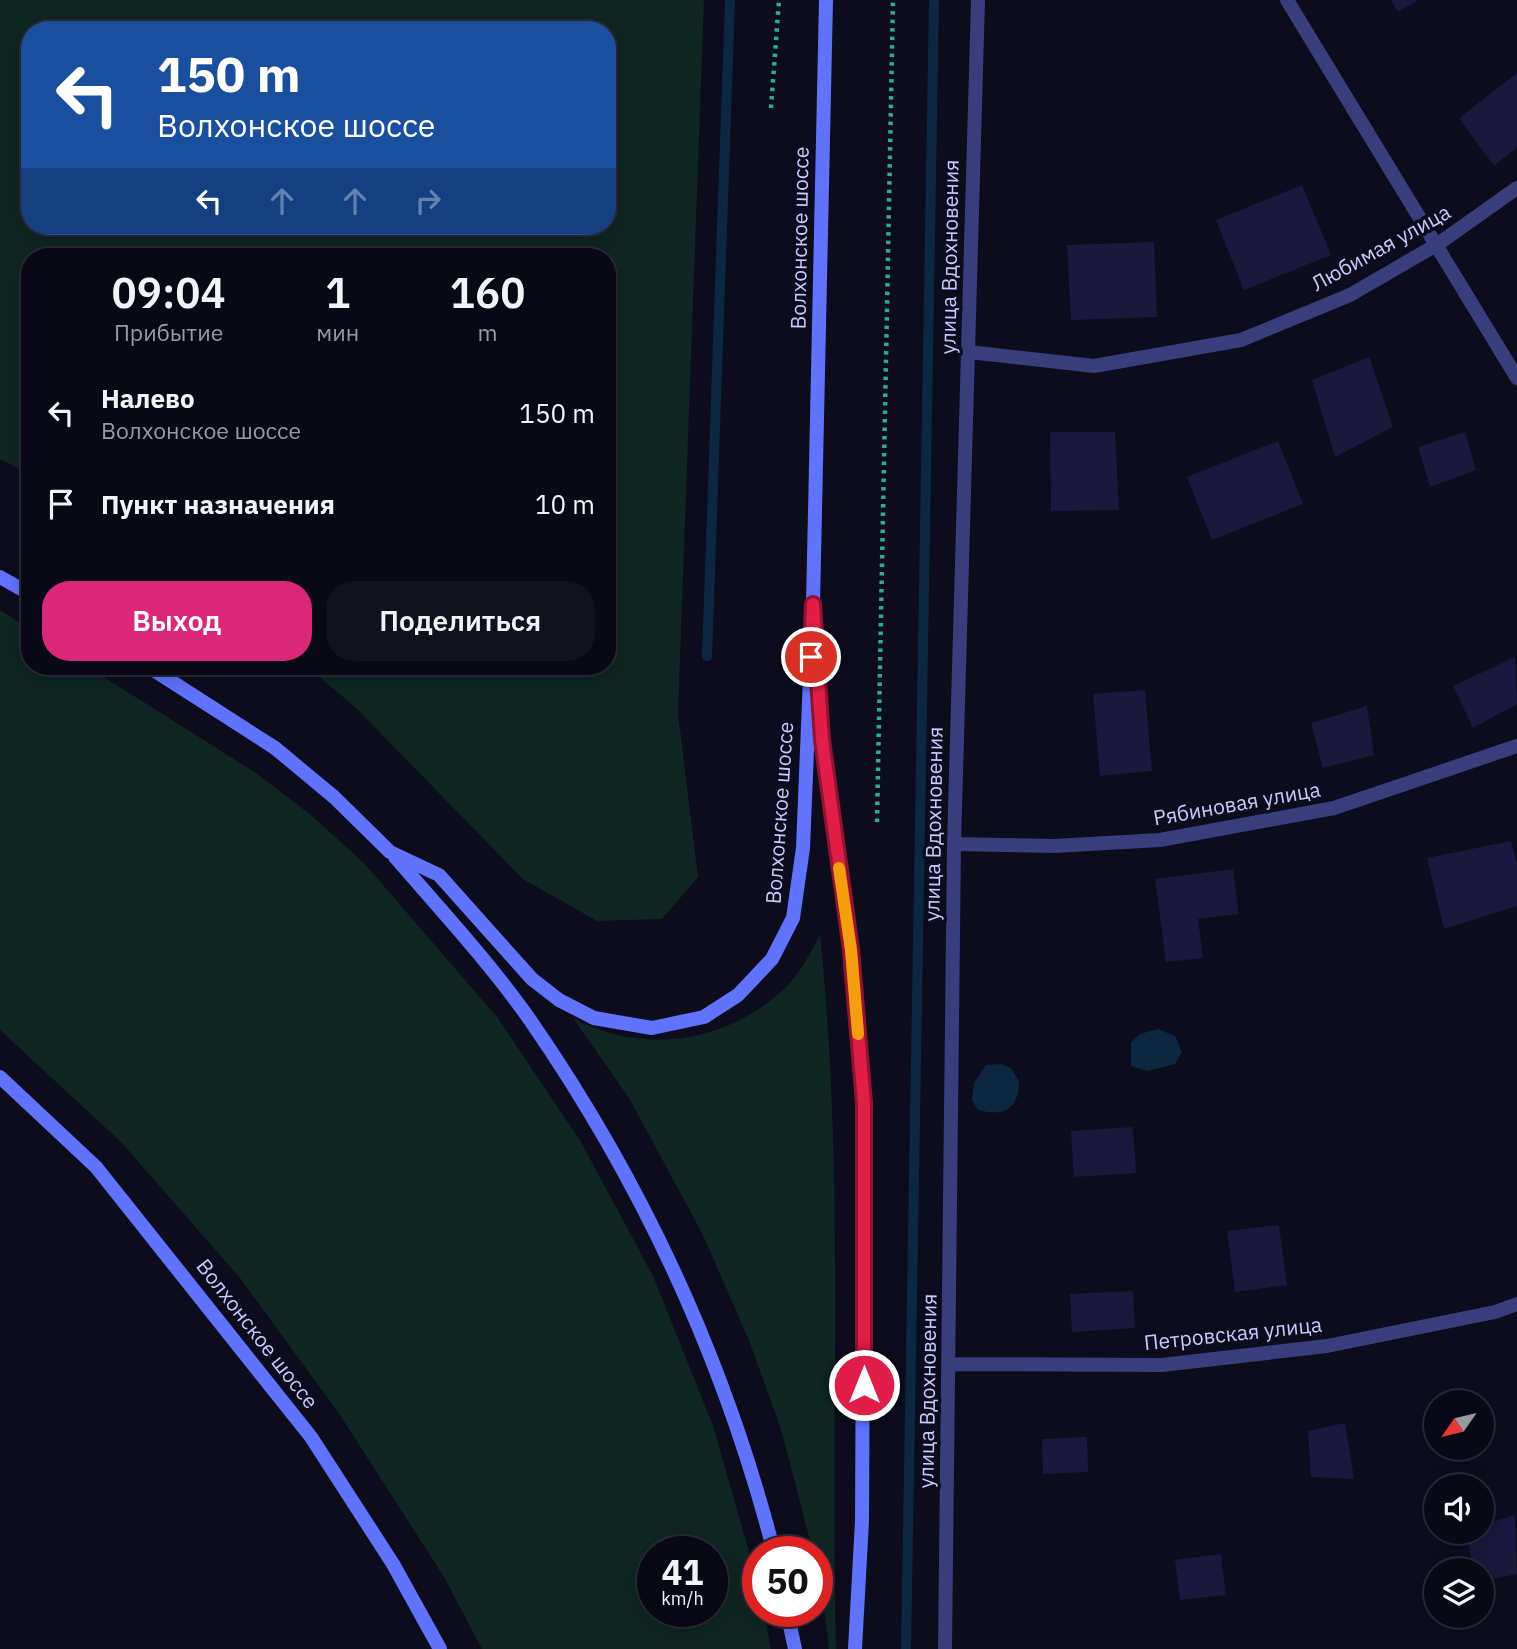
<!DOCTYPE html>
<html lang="ru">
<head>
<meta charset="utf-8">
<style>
	:root { --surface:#090916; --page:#12121f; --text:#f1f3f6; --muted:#999aa1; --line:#292a35; --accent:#db2777 }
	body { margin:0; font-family:"IBM Plex Sans",sans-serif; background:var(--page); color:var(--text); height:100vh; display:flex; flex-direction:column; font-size:26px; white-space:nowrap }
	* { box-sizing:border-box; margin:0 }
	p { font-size:23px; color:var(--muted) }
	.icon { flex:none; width:38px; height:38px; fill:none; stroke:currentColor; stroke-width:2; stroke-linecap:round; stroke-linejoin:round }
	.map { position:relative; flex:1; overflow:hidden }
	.panel { position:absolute; left:21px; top:248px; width:595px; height:427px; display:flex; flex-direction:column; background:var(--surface); border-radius:28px; box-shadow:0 4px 18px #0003,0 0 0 2px var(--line) }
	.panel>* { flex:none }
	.top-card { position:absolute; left:21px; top:21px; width:595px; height:214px; border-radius:28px; box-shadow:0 4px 18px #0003,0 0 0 2px var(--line); background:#1a4fa0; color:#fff; overflow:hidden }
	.needle { width:46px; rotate:236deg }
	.controls { position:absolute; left:1424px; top:1390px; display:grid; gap:14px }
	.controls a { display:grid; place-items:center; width:70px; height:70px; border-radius:50%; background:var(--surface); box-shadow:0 4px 18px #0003,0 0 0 2px var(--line); font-size:35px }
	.speed { position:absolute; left:637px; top:1536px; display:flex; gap:14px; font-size:35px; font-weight:700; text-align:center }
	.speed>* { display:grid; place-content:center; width:91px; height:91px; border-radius:50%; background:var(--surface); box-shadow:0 4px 18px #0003,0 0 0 2px var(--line); line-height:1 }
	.speed small { font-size:18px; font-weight:400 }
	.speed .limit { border:10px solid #d22; background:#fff; color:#111 }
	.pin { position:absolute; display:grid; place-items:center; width:60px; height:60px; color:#fff; margin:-30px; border:4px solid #fff; border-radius:50%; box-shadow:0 2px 7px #0007 }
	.me { position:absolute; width:77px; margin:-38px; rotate:0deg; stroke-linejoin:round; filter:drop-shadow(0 0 5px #0008) }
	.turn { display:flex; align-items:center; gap:24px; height:147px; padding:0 21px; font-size:32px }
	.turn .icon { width:91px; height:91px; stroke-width:2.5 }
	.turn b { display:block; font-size:49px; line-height:60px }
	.lanes { display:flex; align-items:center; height:66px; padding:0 21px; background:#0003; justify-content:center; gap:35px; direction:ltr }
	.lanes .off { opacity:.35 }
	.eta { display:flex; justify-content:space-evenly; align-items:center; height:119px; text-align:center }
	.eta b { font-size:42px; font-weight:600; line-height:49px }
	.action { display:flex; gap:14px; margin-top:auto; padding:14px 21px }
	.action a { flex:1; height:80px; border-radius:28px; background:var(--accent); color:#fff; font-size:28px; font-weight:600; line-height:80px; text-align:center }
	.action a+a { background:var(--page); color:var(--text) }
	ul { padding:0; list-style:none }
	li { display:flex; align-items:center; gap:21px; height:91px; padding:0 21px }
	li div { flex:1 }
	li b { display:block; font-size:26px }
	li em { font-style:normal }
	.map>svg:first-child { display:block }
	.green { fill:#0f2622; fill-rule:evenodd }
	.water { fill:#0c2840 }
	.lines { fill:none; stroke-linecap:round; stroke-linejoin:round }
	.stream { stroke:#0c2840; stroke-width:10 }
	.building { fill:#1a183d }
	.path { stroke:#2eac93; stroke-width:4.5; stroke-dasharray:3.5 5; stroke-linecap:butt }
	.minor { stroke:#373e7b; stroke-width:14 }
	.secondary { stroke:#6073fd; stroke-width:14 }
	.route-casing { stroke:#92132f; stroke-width:18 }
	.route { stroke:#e11d48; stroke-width:12 }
	.slow { stroke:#f59e0b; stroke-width:12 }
	.labels { text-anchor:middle; stroke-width:7; stroke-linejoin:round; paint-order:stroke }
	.street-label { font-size:21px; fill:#c8c9fe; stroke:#0c0c1d }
</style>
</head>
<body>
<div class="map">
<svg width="1517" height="1649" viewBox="0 0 1517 1649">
	<rect width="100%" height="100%" fill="#0c0c1d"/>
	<path class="green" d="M0,0H704L678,713L698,877L662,919L597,921L523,879L354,706L307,667H607V257H30V475L0,459ZM30,30H607V226H30Z
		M0,610L30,629V667H88L256,773L311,815L364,863L497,1017L581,1142L653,1276L713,1426L756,1576L758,1612H764L771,1649H482L444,1577L340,1415L240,1278L121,1142L0,1030ZM653,1552H712V1612H653Z
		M820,935C845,1172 830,1411 836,1649H829L817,1552H813L781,1429L748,1338L702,1233L629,1098L573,1018C644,1057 732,1042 789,984C802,970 811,952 820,935Z"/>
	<path class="water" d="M1158,1029L1175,1036L1182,1052L1175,1064L1147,1071L1131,1066V1042L1140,1034Z
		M1000,1064L1011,1068L1019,1081C1019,1109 1004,1117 978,1110L972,1100L974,1083L986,1065Z"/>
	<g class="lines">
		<path class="stream" d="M707,656L730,0
			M906,1649L934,0"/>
	</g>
	<path class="building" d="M1391,0H1418L1398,12Z
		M1517,73V147L1494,166L1459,118Z
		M1302,185L1331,255L1244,290L1216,220Z
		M1154,242L1157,317L1071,320L1067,245Z
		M1369,357L1393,427L1335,457L1312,380Z
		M1050,432H1115L1119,510L1051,511Z
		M1465,432L1476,470L1430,487L1418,447Z
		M1278,441L1303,504L1212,540L1187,477Z
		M1515,657L1517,704L1473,728L1453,686Z
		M1145,690L1152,771L1100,776L1093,694Z
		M1367,706L1374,755L1323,768L1311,723Z
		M1511,841L1517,864V906L1444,929L1427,858Z
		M1233,869L1239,914L1198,919L1203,958L1166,962L1155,879Z
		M1133,1127L1136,1173L1074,1177L1071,1131Z
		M1279,1225L1287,1285L1235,1292L1227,1231Z
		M1133,1291L1135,1328L1072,1332L1070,1294Z
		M1345,1423L1354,1479L1311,1477L1308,1431Z
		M1087,1437L1088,1472L1043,1474L1042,1439Z
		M1515,1515L1517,1574L1482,1581V1570H1473L1466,1531H1482V1525Z
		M1221,1554L1226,1595L1180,1600L1175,1560Z"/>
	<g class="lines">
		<path class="path" d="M771,108L779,0
			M877,822L893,0"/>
		<path class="minor" d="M1287,0L1517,378
			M969,352L1094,366L1241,340L1350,295L1438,244L1517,188
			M954,844L1054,846L1160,840L1334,808L1517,746
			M950,1364L1162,1365L1327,1346L1495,1312L1517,1304
			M945,1649L954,844L978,0"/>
		<path class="secondary" d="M0,577L30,594
			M149,667L275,748L334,797L390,852L439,875L532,979L559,1000L594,1018L652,1028L704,1017L738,995L772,959L793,918L803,848L813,604L826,0
			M818,680L822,740L851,950L864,1103L862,1521L855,1649
			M395,857C441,910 490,963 530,1020C642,1182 725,1362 774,1552
			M0,1077L96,1167L311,1437L393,1564L440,1649
			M787,1612L795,1649"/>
	</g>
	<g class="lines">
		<defs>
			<path id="route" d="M811,657L813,604L822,740L851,950L864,1103V1385"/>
		</defs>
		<use href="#route" class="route-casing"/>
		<use href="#route" class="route"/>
		<path class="slow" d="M839,868L851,950L858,1034"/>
	</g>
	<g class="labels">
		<g class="street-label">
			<text transform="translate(800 238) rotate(-89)" y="7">Волхонское шоссе</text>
			<text transform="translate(1381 248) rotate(-29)" y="7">Любимая улица</text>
			<text transform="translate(950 257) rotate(-89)" y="7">улица Вдохновения</text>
			<text transform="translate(1237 804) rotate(-10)" y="7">Рябиновая улица</text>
			<text transform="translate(780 813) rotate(-86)" y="7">Волхонское шоссе</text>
			<text transform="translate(934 824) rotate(-89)" y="7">улица Вдохновения</text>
			<text transform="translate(257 1334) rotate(52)" y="7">Волхонское шоссе</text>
			<text transform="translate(1233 1334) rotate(-6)" y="7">Петровская улица</text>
			<text transform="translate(928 1391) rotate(-89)" y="7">улица Вдохновения</text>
		</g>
	</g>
</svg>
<div class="controls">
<a><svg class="needle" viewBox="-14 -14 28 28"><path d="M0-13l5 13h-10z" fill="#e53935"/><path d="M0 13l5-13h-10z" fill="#999aa1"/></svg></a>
<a><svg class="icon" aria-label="sound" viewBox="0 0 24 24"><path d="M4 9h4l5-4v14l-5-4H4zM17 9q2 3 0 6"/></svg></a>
<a><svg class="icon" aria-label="layers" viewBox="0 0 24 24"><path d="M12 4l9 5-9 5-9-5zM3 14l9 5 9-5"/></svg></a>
</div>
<div class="speed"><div>41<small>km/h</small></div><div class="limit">50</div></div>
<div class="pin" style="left:811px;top:657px;background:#d93025"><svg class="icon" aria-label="arrive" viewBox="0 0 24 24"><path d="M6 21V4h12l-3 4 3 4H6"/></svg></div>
<svg class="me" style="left:864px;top:1385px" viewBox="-20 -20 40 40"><circle r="17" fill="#e11d48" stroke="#fff" stroke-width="3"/><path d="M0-11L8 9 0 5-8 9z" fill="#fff"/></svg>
<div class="top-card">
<div class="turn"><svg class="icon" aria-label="left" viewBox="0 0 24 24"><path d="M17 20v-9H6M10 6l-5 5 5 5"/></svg><div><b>150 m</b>Волхонское шоссе</div></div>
<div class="lanes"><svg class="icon" aria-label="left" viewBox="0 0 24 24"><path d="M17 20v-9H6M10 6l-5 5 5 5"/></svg><svg class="icon off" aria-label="ahead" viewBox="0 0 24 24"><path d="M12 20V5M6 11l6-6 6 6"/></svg><svg class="icon off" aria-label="ahead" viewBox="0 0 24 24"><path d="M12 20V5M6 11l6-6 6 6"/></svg><svg class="icon off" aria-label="right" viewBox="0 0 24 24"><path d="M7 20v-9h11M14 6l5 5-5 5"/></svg></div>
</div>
<section class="panel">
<div class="eta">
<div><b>09:04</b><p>Прибытие</p></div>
<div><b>1</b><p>мин</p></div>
<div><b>160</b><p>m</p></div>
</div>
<ul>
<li><svg class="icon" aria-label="left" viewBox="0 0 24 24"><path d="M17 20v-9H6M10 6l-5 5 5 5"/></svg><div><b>Налево</b><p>Волхонское шоссе</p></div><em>150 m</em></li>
<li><svg class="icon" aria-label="arrive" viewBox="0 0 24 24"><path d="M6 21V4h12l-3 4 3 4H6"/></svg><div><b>Пункт назначения</b></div><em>10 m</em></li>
</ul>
<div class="action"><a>Выход</a><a>Поделиться</a></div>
</section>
</div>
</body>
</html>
